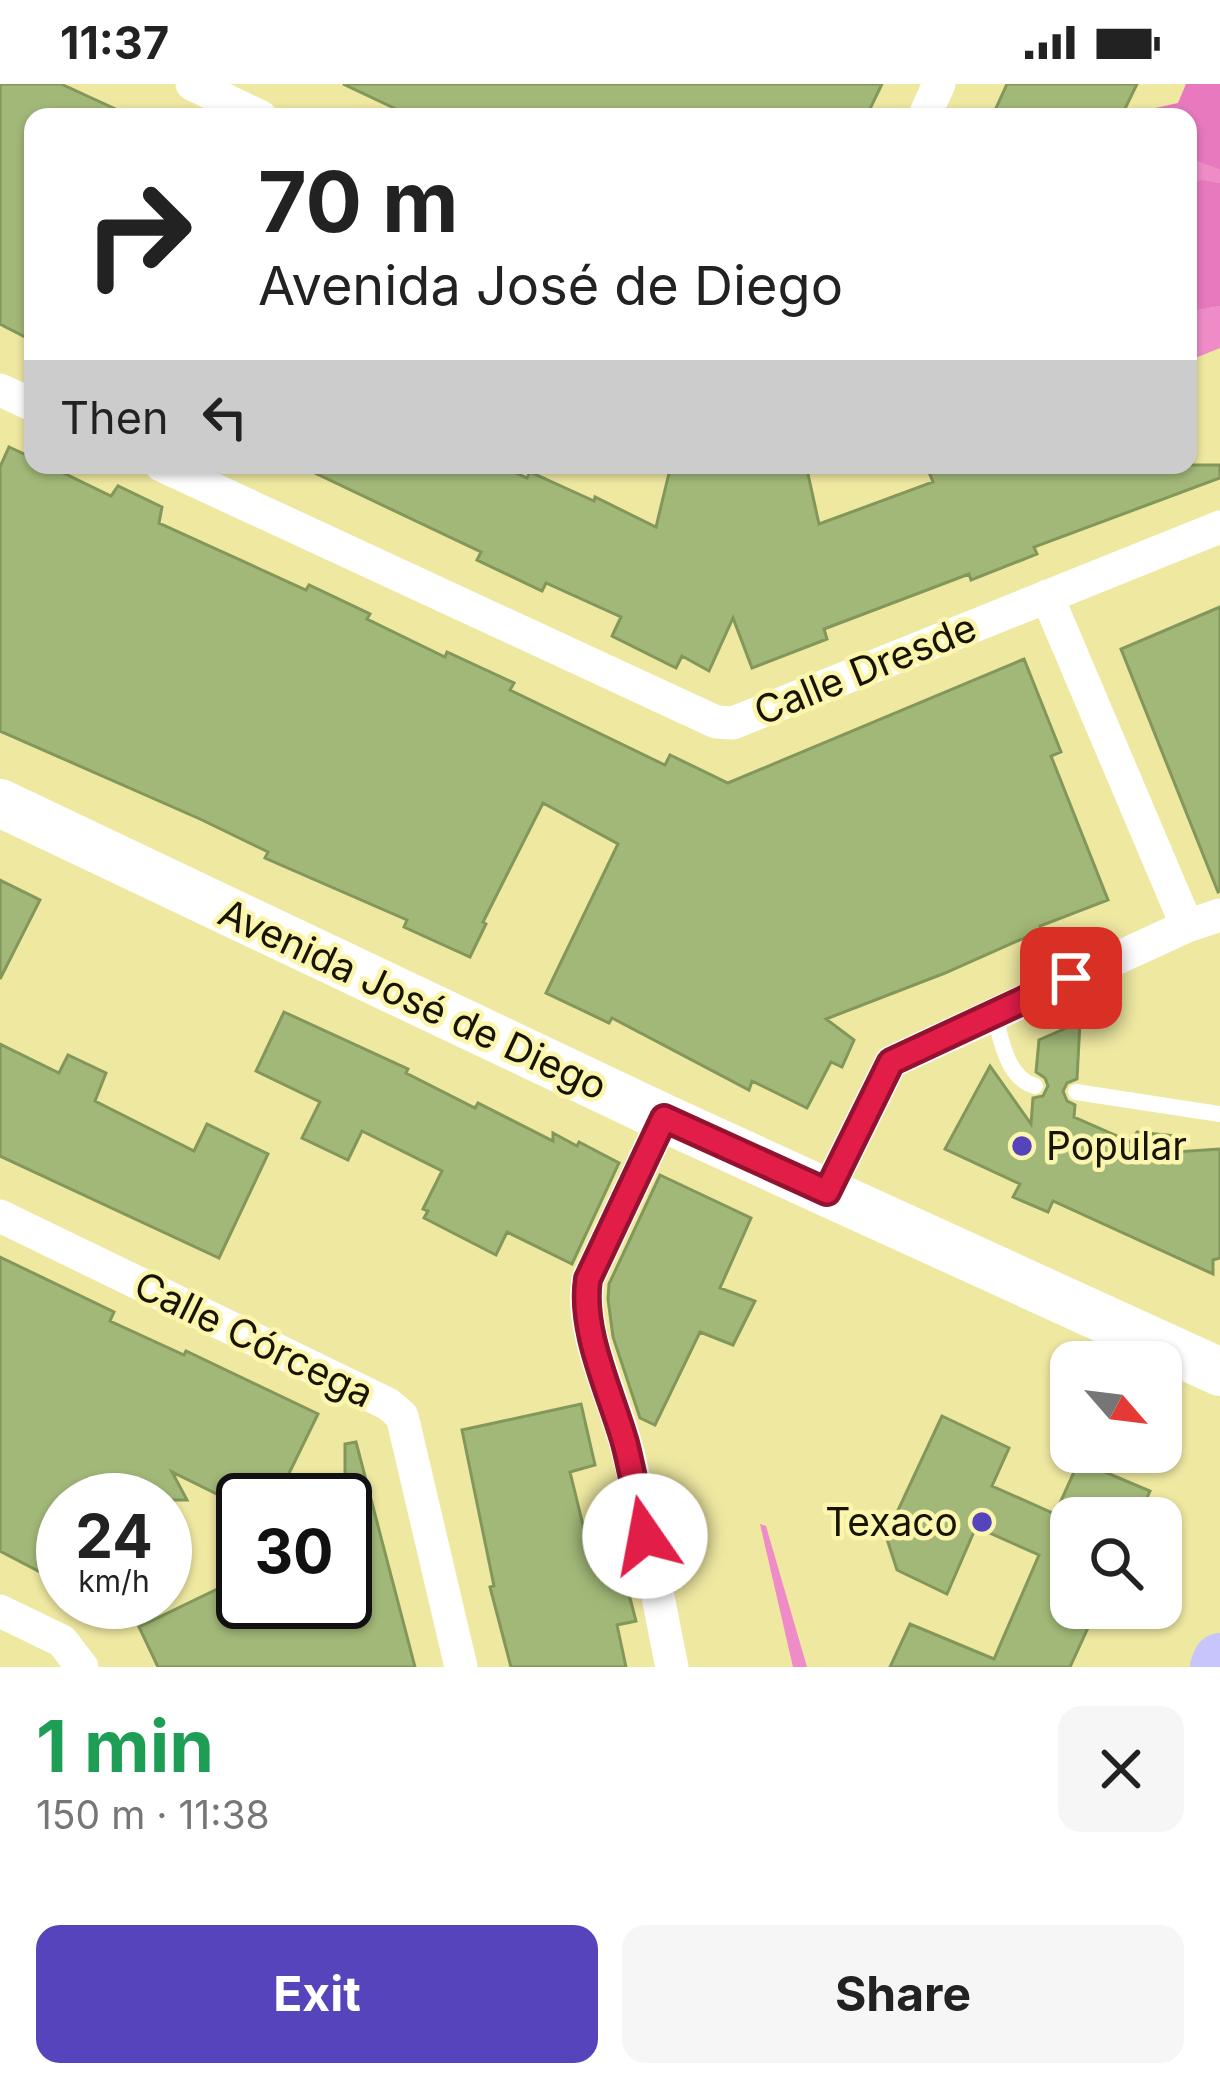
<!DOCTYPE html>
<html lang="en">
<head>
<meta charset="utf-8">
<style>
	:root { --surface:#fff; --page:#f6f6f6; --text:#222; --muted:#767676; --accent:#5644bc }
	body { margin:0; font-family:Inter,sans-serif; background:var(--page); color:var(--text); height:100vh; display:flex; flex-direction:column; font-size:45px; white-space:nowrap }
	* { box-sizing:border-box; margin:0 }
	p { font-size:39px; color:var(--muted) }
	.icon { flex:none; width:66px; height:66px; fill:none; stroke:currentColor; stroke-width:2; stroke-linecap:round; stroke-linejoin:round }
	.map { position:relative; height:1583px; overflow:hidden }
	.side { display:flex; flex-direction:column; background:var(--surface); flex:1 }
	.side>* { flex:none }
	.top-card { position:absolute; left:24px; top:24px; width:1173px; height:366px; border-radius:24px; box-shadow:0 3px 9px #0004; background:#fff; color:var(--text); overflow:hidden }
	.needle { width:78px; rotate:118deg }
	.controls { position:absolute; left:1050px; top:1257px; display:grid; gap:24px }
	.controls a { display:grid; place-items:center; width:132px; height:132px; border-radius:24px; background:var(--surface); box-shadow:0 3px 9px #0004; font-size:60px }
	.speed { position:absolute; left:36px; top:1389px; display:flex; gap:24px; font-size:60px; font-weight:700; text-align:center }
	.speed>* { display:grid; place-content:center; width:156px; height:156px; border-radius:50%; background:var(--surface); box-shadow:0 3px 9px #0004; line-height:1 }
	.speed small { font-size:30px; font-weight:400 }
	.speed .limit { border:6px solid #111; border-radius:18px; background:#fff; color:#111 }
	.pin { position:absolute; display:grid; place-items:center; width:102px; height:102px; color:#fff; margin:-51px; border-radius:24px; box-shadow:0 6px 18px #0006 }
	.me { position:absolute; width:132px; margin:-66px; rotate:348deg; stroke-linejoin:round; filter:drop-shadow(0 0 9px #0008) }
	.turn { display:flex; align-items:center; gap:42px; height:252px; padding:0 36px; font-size:54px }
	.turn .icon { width:156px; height:156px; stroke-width:2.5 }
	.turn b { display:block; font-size:84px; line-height:102px }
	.then { display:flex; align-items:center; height:114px; padding:0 36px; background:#0003; gap:24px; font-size:45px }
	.round { display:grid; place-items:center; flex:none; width:126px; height:126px; border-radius:24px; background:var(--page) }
	.head { display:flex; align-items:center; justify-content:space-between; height:204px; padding:0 36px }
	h1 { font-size:72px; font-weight:700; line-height:90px; color:#1e9e55 }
	.cta { display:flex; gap:24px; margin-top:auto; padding:24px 36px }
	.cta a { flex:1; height:138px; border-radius:24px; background:var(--accent); color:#fff; font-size:48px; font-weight:700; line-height:138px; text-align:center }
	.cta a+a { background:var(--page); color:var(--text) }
	.status { display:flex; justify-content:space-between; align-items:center; height:84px; padding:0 60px; background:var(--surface); direction:ltr }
	.status svg { height:33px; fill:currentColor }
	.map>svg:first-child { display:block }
	.green { fill:#ef8cc7 }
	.forest { fill:#e879be }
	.building { fill:#a2b878; stroke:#829759; stroke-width:3 }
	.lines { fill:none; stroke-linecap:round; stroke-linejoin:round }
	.service { stroke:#fff; stroke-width:16 }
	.minor { stroke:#fff; stroke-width:33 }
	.secondary { stroke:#fff; stroke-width:48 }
	.primary { stroke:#c7c5fb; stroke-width:54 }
	.route-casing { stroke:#92132f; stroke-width:30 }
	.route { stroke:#e11d48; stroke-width:21 }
	.poi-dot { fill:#5644bc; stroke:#fbf5ae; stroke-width:4.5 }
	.labels { text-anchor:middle; stroke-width:9; stroke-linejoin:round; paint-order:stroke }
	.street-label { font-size:39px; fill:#171400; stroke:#fbf5ae }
	.poi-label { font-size:39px; fill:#171400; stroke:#fbf5ae; text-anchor:start }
</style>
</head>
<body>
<div class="status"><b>11:37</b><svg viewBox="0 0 49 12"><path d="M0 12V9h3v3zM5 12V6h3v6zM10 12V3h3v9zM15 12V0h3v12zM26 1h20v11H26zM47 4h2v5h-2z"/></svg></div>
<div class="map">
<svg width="1220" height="1583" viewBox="0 0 1220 1583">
	<rect width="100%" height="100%" fill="#eee8a1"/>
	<path class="green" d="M1188,74L1220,86V99L1200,97L1188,102Z
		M1220,222V264L1188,277V228Z
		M760,1440L766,1442L807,1583H793Z"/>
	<path class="forest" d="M1186,0H1220V86L1188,74V33L1150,32L1151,25L1178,19Z
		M1200,96L1220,99V222L1188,228V102Z"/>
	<path class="building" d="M0,0H61L133,33H33V257L0,240Z
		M343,0H882L866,33H413Z
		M1007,0H1137L1121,33H992Z
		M9,363L33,374V381H47L111,412L118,402L162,423L159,439L306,506L309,501L370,530L367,535L445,573L447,568L514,599L510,606L665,681L670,671L728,699L1024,575L1061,668L1051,672L1108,816L1040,842L1042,846L945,889L826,935L854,956L842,983L831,978L807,1024L752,997L749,1006L612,934L609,939L546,909L618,760L543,719L483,838L486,840L470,873L404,843L407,836L265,774L268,768L200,735L0,647V383Z
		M298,381H499L527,394L530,388L594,417L595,413L656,443L671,381H806L819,440L933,398L926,381H1220V394L1034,463L1037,470L971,496L969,490L824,545L827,555L752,584L733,534L709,587L682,572L676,584L612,552L621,533L546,499L542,507L477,476L481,468Z
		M1220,523V807L1218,808L1121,565Z
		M0,796L40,816L0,895Z
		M284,928L408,985L406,989L475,1024L478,1019L553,1057V1049L577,1062L579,1058L619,1079L572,1180L507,1148L496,1171L424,1134L428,1127L423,1125L442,1087L362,1047L348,1076L302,1054L320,1018L256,987Z
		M1080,938L1077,995L1067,999L1063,1007L1067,1017L1075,1021L1074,1033L1131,1058L1137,1048L1177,1052L1176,1068L1220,1065V1174L1213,1176V1190L1053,1117L1048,1128L1013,1113L1020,1100L945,1065L990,982L1031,1040L1033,1014L1043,1012L1048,1002L1045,994L1036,988L1039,956Z
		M0,960L59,989L68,971L106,989L95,1017L194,1067L207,1040L268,1070L219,1174L0,1072Z
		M660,1091L751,1134L720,1204L755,1217L733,1261L700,1248L655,1341L640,1334L613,1253L608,1215L609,1200Z
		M0,1173L114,1228L110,1237L184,1271L186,1267L318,1330L276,1416H229L172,1388L187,1416H63V1500L0,1467Z
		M581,1320L595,1381L570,1388L592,1478L619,1472L636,1537L617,1541L626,1583H511L490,1503L494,1502L462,1346Z
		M942,1332L1009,1364L992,1402L1055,1430L1079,1377L1150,1407L1138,1434H1071V1524H1097L1070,1583H890L910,1540L994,1575L1039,1471L976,1443L947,1510L897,1486L886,1452Z
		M356,1358L415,1583H158L139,1543L232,1498L243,1518H345V1360Z"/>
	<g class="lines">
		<path class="service" d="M994,929C1001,954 1006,994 1035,1002
			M1076,1008L1220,1030"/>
		<path class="minor" d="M192,0L261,33
			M924,33L939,0
			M0,306L33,321
			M161,381L716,638L733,639L1220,443
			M1047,512L1187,842
			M664,1034L588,1195C579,1249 614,1312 627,1365C645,1437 657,1511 672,1583
			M827,1108L891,978L1187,842L1220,831
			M0,1132L388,1320L402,1332L461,1583
			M0,1527L62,1557L82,1583"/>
		<path class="secondary" d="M0,719L664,1034L1220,1288"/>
		<path class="primary" d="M1217,1583L1220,1576"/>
	</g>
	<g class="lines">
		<defs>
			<path id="route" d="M645,1452C638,1421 633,1390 625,1359C611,1309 580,1247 588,1195L664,1034L827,1108L891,978L1071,894"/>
		</defs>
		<use href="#route" class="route-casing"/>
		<use href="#route" class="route"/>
	</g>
	<g class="poi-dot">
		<circle cx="1022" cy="1062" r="12"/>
		<circle cx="982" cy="1438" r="12"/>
	</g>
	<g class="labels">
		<g class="street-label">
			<text transform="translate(865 585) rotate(-22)" y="14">Calle Dresde</text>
			<text transform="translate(413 915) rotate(25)" y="14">Avenida José de Diego</text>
			<text transform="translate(254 1255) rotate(26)" y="14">Calle Córcega</text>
		</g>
		<g class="poi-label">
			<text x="1046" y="1076">Popular</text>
			<text x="958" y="1452" text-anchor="end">Texaco</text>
		</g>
	</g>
</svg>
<div class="controls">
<a><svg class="needle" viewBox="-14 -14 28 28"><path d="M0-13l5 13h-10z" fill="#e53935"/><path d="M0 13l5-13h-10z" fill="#767676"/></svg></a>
<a><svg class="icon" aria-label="search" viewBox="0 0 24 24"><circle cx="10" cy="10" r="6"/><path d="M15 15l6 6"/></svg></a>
</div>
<div class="speed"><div>24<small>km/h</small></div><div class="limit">30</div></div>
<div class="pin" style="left:1071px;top:894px;background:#d93025"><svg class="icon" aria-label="arrive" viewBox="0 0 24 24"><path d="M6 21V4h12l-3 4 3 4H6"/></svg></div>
<svg class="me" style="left:645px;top:1452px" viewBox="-20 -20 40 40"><circle r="19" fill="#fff"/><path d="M0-13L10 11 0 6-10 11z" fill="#e11d48"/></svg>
<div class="top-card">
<div class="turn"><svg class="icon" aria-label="right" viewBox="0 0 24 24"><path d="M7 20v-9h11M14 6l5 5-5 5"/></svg><div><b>70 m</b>Avenida José de Diego</div></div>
<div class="then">Then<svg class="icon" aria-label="left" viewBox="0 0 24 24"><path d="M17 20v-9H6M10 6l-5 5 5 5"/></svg></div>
</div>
</div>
<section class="side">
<div class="head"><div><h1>1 min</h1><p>150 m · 11:38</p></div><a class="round"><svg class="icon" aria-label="close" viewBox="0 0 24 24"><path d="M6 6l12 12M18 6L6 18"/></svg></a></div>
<div class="cta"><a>Exit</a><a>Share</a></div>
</section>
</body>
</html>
